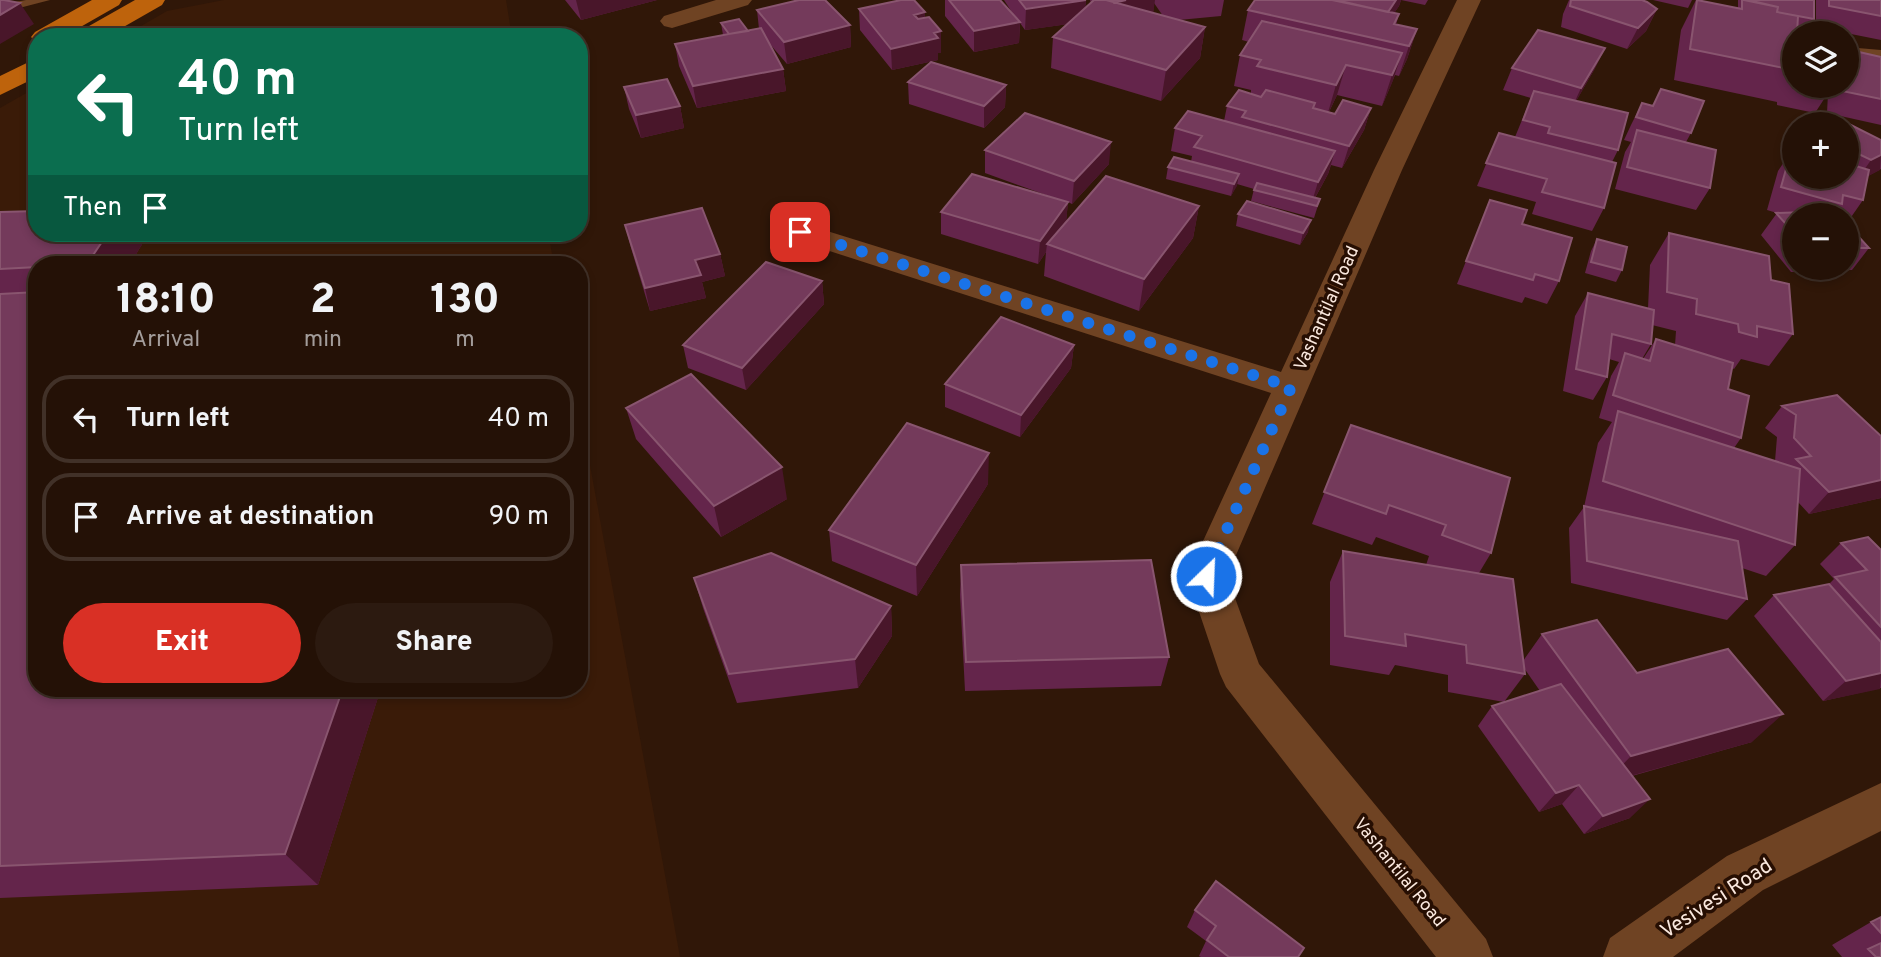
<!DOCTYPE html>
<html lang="en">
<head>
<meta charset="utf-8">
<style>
	:root { --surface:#241106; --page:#2c1a10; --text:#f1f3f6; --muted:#a39d9b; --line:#413128; --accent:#d93025 }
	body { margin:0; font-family:Overpass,sans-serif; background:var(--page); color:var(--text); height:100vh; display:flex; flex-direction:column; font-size:26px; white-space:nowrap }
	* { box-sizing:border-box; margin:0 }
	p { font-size:23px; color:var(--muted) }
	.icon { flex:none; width:38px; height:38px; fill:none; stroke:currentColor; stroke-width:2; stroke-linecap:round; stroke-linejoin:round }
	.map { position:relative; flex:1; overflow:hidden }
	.sheet { position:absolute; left:28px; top:256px; width:560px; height:441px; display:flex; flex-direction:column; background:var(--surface); border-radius:28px; box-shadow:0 4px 10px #0003,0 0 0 2px var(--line) }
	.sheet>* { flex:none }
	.banner { position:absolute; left:28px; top:28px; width:560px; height:214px; border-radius:28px; box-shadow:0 4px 10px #0003,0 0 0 2px var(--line); background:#0b6e4f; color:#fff; overflow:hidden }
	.tools { position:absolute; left:1782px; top:21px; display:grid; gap:14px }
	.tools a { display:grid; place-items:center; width:77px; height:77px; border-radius:50%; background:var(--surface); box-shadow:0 4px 10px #0003,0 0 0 2px var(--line); font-size:35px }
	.pin { position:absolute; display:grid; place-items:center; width:60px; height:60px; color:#fff; margin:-30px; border-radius:14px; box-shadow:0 4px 10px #0006 }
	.me { position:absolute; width:77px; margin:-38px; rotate:24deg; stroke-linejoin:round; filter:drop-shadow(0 0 5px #0008) }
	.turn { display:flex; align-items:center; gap:24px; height:147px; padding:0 35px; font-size:32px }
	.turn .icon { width:91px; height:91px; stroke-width:2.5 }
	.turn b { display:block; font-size:49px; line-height:60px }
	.then { display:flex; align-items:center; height:66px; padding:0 35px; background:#0003; gap:14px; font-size:26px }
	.eta { display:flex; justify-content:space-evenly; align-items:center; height:119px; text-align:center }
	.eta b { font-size:42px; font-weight:800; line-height:49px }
	.action { display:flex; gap:14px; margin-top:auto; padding:14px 35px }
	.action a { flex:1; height:80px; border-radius:42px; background:var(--accent); color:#fff; font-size:28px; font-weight:800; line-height:80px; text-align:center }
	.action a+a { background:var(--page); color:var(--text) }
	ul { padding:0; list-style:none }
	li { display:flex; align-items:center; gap:21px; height:88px; margin:0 14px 10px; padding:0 21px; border:4px solid var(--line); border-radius:28px }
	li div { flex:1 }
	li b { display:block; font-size:26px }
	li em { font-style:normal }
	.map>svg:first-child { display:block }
	.built { fill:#3a1b08 }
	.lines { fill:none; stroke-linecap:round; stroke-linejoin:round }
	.service { fill:#6f4323; fill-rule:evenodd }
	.minor { fill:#6f4323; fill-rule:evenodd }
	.tertiary { fill:#6f4323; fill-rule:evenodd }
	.primary { fill:#be630c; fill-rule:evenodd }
	.wall { fill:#64254b; fill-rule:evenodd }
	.shaded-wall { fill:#49162a }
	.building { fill:#743a5b; stroke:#89556f; stroke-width:2 }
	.route { stroke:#1a73e8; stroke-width:12; stroke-dasharray:0 21.6 }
	.labels { text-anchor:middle; stroke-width:7; stroke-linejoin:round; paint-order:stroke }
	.street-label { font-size:18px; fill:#fae8de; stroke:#260e02 }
	.near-street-label { font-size:21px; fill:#fae8de; stroke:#260e02 }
</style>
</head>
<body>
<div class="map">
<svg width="1881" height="957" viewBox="0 0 1881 957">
	<rect width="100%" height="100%" fill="#301708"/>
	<path class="built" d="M224,0H506L512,37H122L167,11Z
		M37,87V233H548L554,264H37V688H579V405L680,957H0V108Z"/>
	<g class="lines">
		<path class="service" d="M26,0H50L0,13V5Z
			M1846,47L1881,50V58L1846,55Z"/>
		<path class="minor" d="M716,0H752L748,5L672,28L664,26L660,21L664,16Z
			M1457,0H1481L1402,170L1227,576L1259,664L1486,939L1493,957H1436L1226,687L1220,674L1187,576L1271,393L789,238L785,232L789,226L800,223L811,226L1281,372L1374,170Z"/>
		<path class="tertiary" d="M1881,783V831L1763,890L1673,957H1603L1610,938L1727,856Z"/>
		<path class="primary" d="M92,0H122L119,5L63,37H37V43L31,37L35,32Z
			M135,0H165L162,5L106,37L78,35L82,30Z
			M37,58V77L0,95V76Z"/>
	</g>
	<path class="wall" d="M565,0H657L581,20Z
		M945,0H1000L1015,17L1004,0H1086L1085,8L1091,3L1090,0H1224L1221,16L1179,20L1205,27L1200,58L1161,101L1051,68L1053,37L1068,24L1025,30L1020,23L1019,43L974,52L945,16ZM1154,3L1163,16L1153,13Z
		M1255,0H1428L1425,5L1401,0L1399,6L1394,13L1399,14L1396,25L1417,29L1407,59L1399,76L1395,75L1382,106L1337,95L1329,112L1335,114L1371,108L1364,130L1342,168L1331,165L1328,174L1315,198L1320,199L1314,218L1251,201L1254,189L1237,184L1231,196L1166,179L1168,167L1191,162L1192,156L1171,151L1175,128L1224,121L1227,106L1251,94V90L1234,86L1240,55L1249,42L1242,40L1248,10Z
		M1569,0H1642L1657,9L1646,31L1627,49L1561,27L1563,14Z
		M1653,0H1692L1688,8Z
		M1696,0L1738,8V0H1814V19L1806,33H1794V86H1846L1881,57V125L1827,113L1828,93L1815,113L1777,105V102L1674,80L1681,30Z
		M1816,0H1881V40L1816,27Z
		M859,9L925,18L941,53H938V60L892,70L860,30Z
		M757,10L850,25L851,47L787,64L769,43L783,69L786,91L697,108L679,66L675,44L723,35L721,23L748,31L759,29Z
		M1605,48L1594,70L1576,101L1618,150L1612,162L1604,208L1592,231L1532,214L1536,202L1477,186L1499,133L1515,137L1531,98L1503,90L1512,68Z
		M908,82L1006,85L1005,107L984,128L909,104Z
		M624,87L680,106L684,128L641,138L629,109Z
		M1661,89L1691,133L1686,142L1710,188L1696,210L1615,189L1625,152L1631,142L1624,140L1631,125L1642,103L1653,106Z
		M1846,124L1881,140V169L1868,176L1863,200L1847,223L1869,248L1852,270L1791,272L1761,235L1777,213L1767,210L1778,171L1794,147V177H1846ZM1794,215H1846V268H1794Z
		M985,150L1109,164L1072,204L1068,202L1066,221L1199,206L1193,238L1139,311L1044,276L1046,252L1038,264L941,234V212L1060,200L985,173Z
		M1490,200L1522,224L1559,281L1547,304L1525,297L1522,303L1457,284Z
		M0,212L37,233H149L130,264H37V688H381L318,885L0,898Z
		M1238,214L1308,232L1300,245L1236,226Z
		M625,225L720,254L725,276L702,282L706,298L650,311L631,248Z
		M1669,233L1771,280L1793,334L1769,366L1741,359L1734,369L1732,368L1728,389L1741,438L1734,448L1775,461L1777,437L1765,428L1782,406L1881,436V498L1809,514L1798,502L1795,545L1766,576L1742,568L1747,599L1727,620L1571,583L1569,528L1584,507L1598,443L1612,422L1599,418L1611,376L1619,362L1609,359L1607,377L1593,400L1563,391L1575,316L1588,293L1648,308L1650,265ZM1652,325L1676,331L1675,345L1656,339L1643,359H1642L1651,344Z
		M1597,239L1622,270L1616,282L1585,273L1591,251Z
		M822,281L824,304L746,390L688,368L683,345Z
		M1074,345L1071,368L1020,437L945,407V384Z
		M626,408L787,499L721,537L636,439Z
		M1351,425L1491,553L1479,573L1523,661L1542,634L1637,673L1752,742L1632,776L1630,818L1584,834L1562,804L1539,812L1478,726L1492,706L1504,702L1448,692V675L1395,665L1389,675L1330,665V582L1343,551L1426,565L1429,556L1376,537L1372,545L1312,524ZM1524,668L1540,691L1504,702L1525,674Z
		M988,484L917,596L832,561L829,530Z
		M1841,543L1881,550V688L1823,701L1754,616L1774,595L1829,584L1834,579L1820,564Z
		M961,565L1169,657L1161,686L965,691L960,595Z
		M694,578L891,606L892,636L858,688L737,703L703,608Z
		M1195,910L1298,957H1201L1199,956L1206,941L1187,927Z
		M1881,917V957H1842L1832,945L1871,922Z"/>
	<path class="shaded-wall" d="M576,0H657L581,20Z
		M1086,0L1084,22L1025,30L1026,9Z
		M1126,0H1155L1153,15L1114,3Z
		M1396,0H1401L1399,6L1381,34L1388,13Z
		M20,3L34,24L0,44V15Z
		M1657,9L1646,31L1627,49L1638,28Z
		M925,12V34L914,15Z
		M1020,22L1019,43L974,52V31Z
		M850,25L851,47L787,64L784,42Z
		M1205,27L1200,58L1161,101L1166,70Z
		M1417,29L1407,59L1399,76L1409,46Z
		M941,31V53H938V60L892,70L891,49L934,33Z
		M1605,48L1594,70L1571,110L1581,88Z
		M1402,53L1392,83L1382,106L1392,75Z
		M1346,65L1337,95L1327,116L1336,85Z
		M783,69L786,91L697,108L693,86Z
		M1006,85L1005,107L984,128V106Z
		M680,106L684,128L641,138L636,115Z
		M1371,108L1364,130L1342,168L1349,146Z
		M1111,142L1109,164L1072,204L1074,181Z
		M1335,151L1328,174L1311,205L1318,182Z
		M1881,155L1880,170L1855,183L1871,160Z
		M1239,174L1237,186L1231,196L1234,184Z
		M1068,202L1066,225L1047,244L1046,252L1038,264L1040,241Z
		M1199,206L1193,238L1139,311L1144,279Z
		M1311,220L1308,232L1300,245L1303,233Z
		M108,233H149L130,264H87Z
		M720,254L725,276L702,282L706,298L650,311L645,288L695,260Z
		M822,281L824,304L746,390L742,368Z
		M1074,345L1071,368L1020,437L1021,415Z
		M989,453L988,484L917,596L916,565Z
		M782,467L787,499L721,537L714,506Z
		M1881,480V498L1809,514L1829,492Z
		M891,606L892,636L858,688L855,659Z
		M1881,673L1880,689L1823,701L1846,681Z
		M343,688H381L318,885L285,854Z
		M1783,714L1752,742L1605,783L1631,756Z
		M1579,785L1562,804L1539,812L1556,793Z
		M1650,799L1630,818L1584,834L1603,816Z"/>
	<path class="building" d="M0,0H4L20,3L0,15Z
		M799,0H825L850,25L784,42L757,10Z
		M901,0H914L925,12L914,15L918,19L929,17L941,31L934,33L938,38L891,49L859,9Z
		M949,0H1000L1020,22L974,31Z
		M1019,0H1086L1026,9Z
		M1094,0H1106L1205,27L1166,70L1053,37Z
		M1111,0H1126L1114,3Z
		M1255,0H1332L1399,14L1394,24L1417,29L1409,46L1248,10Z
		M1336,0H1396L1388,12Z
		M1571,0H1642L1647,2L1657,9L1638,28L1570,6Z
		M1697,0L1742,9V0H1744L1778,7L1777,12L1798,16L1797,33H1794V70L1690,49Z
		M1748,0H1814V19L1777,12L1778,7Z
		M1829,0H1881V16L1829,6Z
		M739,19L748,31L729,34L721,23Z
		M1262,21L1402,53L1392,75L1346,65L1336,85L1257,66L1261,60L1240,55Z
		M761,28L783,69L693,86L675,44Z
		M1538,30L1605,48L1581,88L1512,68Z
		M1846,49L1881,57V99L1842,91V86H1846Z
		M931,62L1006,85L984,106L908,82Z
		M1794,75V84L1790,83L1791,80Z
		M667,79L680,106L636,115L624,87Z
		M1803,86H1829V91Z
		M1661,89L1704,101L1691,133L1636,117L1642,103L1653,106Z
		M1239,90L1261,97L1266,90L1315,103L1313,108L1335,114L1343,100L1371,108L1349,146L1242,117L1246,111L1227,106Z
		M1534,91L1628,113L1618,150L1548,133L1550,127L1523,120Z
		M1188,111L1335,151L1318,182L1194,147L1202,136L1175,128Z
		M1025,113L1111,142L1074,181L985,150Z
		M1833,116L1881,140V155L1871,160L1846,148V124H1813Z
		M1637,130L1716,150L1710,188L1627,167Z
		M1499,133L1616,163L1604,208L1542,192L1547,179L1486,163Z
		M1792,148L1794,149V177H1846V163L1869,170L1863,200L1843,195L1842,204L1781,187Z
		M1174,157L1239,174L1234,184L1168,167Z
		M972,174L1068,202L1040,241L941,212Z
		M1106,176L1199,206L1144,279L1047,244Z
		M1257,183L1320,199L1317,206L1254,190Z
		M1490,200L1527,210L1522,224L1572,238L1559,281L1535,274L1533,280L1466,261Z
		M1247,201L1311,220L1303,233L1238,214Z
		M702,208L720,254L695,260L701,275L645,288L625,225Z
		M37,211V233H108L87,264H37V267L0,269V212Z
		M1836,211L1840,215H1794V233L1776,213Z
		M1846,223L1869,248H1846Z
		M1669,233L1769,256L1771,280L1789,284L1793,334L1757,326V337L1739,332L1738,324L1696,314L1697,299L1667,292Z
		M1597,239L1627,247L1622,270L1591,262Z
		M766,262L822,281L742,368L683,345Z
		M37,292V688H343L285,854L0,866V294Z
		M1588,293L1654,310L1651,344L1612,334L1607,377L1576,369Z
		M1001,317L1074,345L1021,415L945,384Z
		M1656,339L1733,363L1728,389L1749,396L1741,438L1613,395L1625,353L1650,361Z
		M691,374L782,467L714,506L626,408Z
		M1837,395L1881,436V480L1829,492L1796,459L1811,456L1794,438L1796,415L1782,406Z
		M1618,411L1800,469L1795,545L1603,481Z
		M907,423L989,453L916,565L829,530Z
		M1351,425L1510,478L1491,553L1442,535L1446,525L1389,505L1386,514L1324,492Z
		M1584,506L1738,541L1747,599L1587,561Z
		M1868,537L1881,550V627L1835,577L1867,570L1841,543Z
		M1343,551L1513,579L1525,674L1467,663L1466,645L1405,634L1406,646L1345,636Z
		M771,553L891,606L855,659L729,674L694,578Z
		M1151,560L1169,657L966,662L961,565Z
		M1829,584L1881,642V673L1846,681L1774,595Z
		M1597,620L1637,673L1728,649L1783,714L1631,756L1542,634Z
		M1561,684L1650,799L1603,816L1579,785L1556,793L1492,706Z
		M1216,881L1304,948L1298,957H1229L1207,940L1216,926L1195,910Z
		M1881,917V933L1871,922Z
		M1881,943V957H1876L1868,949Z"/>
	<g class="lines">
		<path class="route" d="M800,232L1291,387L1206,576"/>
	</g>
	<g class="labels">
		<g class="street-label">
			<text transform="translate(1326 308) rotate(-66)" y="6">Vashantilal Road</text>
			<text transform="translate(1400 872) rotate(51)" y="6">Vashantilal Road</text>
		</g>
		<g class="near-street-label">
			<text transform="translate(1716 898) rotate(-33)" y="7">Vesivesi Road</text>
		</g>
	</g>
</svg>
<div class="tools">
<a><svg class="icon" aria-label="layers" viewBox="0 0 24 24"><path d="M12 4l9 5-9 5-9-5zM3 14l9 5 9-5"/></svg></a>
<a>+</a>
<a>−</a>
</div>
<div class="pin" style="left:800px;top:232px;background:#d93025"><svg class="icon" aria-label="arrive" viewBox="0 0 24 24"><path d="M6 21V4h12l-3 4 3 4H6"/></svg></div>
<svg class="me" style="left:1206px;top:576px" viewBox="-20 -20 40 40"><circle r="17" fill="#1a73e8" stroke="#fff" stroke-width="3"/><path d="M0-11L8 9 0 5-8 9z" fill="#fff"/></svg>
<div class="banner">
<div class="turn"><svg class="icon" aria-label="left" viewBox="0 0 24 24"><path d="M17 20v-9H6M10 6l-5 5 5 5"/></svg><div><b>40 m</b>Turn left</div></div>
<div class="then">Then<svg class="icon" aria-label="arrive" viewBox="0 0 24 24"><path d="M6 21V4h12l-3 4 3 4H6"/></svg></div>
</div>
<section class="sheet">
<div class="eta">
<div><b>18:10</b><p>Arrival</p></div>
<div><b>2</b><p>min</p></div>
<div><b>130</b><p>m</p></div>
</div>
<ul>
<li><svg class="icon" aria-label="left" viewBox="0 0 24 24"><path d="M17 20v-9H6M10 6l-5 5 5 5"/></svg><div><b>Turn left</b></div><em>40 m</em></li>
<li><svg class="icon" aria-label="arrive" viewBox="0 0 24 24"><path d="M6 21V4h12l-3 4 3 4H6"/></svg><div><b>Arrive at destination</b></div><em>90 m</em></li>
</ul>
<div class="action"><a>Exit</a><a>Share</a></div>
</section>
</div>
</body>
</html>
